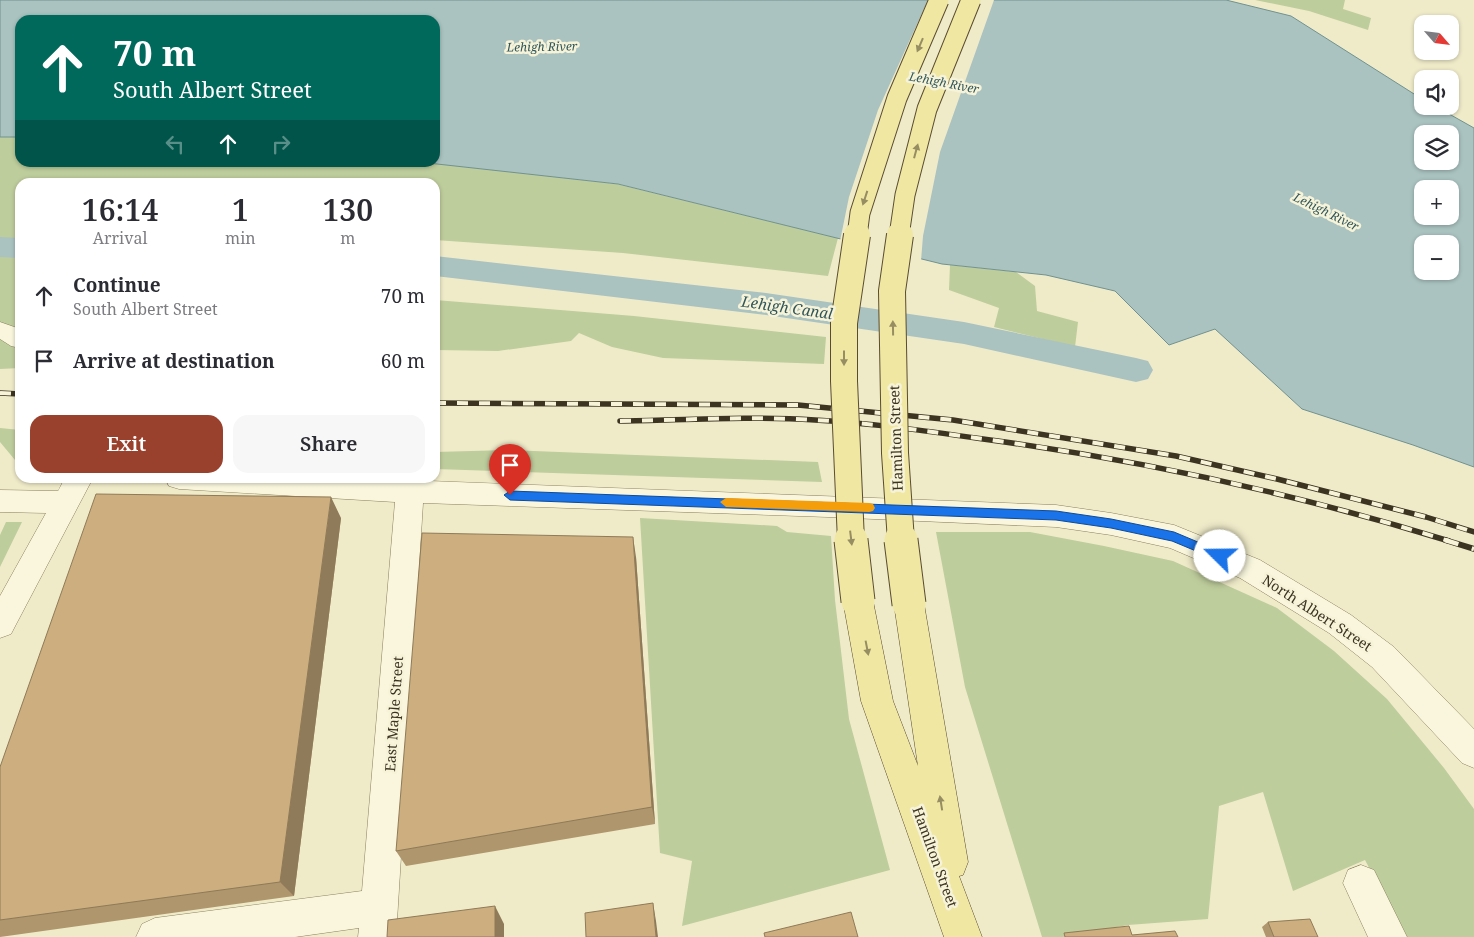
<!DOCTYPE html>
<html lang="en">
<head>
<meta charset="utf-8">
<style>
	:root { --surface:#fff; --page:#f7f7f7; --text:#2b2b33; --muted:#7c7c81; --accent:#9a412d }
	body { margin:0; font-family:"Noto Serif",serif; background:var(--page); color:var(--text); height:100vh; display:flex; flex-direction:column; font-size:19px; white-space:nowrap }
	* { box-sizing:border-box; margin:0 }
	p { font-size:16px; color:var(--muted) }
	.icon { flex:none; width:28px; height:28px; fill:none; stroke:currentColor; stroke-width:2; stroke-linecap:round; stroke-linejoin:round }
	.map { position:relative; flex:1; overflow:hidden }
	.sheet { position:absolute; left:15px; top:178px; width:425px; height:305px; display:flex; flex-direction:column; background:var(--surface); border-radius:15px; box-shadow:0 1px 4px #0004 }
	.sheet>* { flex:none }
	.guide { position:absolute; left:15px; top:15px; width:425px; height:152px; border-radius:15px; box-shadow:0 1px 4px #0004; background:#00695c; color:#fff; overflow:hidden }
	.needle { width:32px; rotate:118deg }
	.buttons { position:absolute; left:1414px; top:15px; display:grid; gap:10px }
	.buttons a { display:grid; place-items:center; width:45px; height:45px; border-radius:10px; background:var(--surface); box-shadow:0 1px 4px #0004; font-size:25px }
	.pin { position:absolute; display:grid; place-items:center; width:42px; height:42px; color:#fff; margin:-51px -21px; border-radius:50% 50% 50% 0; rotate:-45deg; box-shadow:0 0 5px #0007 }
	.pin .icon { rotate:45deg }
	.me { position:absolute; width:55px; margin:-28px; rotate:292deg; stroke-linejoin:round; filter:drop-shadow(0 0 4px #0008) }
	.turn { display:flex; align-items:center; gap:18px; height:105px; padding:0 15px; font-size:22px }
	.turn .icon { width:65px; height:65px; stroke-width:2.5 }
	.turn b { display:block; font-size:35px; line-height:42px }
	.lanes { display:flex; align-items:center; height:48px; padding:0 15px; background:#0003; justify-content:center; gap:25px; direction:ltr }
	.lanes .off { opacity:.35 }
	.eta { display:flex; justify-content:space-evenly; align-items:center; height:85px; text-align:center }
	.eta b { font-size:30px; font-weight:600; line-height:35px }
	.primary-button { display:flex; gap:10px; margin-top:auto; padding:10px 15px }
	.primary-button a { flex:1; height:58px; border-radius:15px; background:var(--accent); color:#fff; font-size:20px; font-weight:600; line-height:58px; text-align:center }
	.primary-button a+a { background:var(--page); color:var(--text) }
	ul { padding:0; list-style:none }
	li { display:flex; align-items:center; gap:15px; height:65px; padding:0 15px }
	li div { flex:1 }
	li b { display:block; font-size:19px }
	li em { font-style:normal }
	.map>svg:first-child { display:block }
	.green { fill:#becd9c }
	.water { fill:#aac3c0; stroke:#709290; fill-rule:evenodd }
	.pier { fill:#efebc9 }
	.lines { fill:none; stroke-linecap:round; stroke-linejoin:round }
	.canal { fill:#aac3c0; fill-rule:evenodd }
	.minor-casing { stroke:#8b7f5d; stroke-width:1 }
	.major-casing { stroke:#5a4c31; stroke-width:1 }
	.minor { fill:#f9f6dd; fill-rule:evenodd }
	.major { fill:#f0e7a2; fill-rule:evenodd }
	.rail-far1-casing { stroke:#3c3321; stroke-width:5.5 }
	.rail-casing { stroke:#3c3321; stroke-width:6 }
	.rail-far1 { stroke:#f6f3d9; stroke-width:4; stroke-dasharray:11; stroke-linecap:butt }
	.rail { stroke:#f6f3d9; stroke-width:4.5; stroke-dasharray:14; stroke-linecap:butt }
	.major-bridge-far2-casing { stroke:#5a4c31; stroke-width:21; stroke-linecap:butt }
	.major-bridge-far1-casing { stroke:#5a4c31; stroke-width:28; stroke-linecap:butt }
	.major-bridge-casing { stroke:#5a4c31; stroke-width:35; stroke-linecap:butt }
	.major-bridge-far2 { stroke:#f0e7a2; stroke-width:19 }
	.major-bridge-far1 { stroke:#f0e7a2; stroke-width:26 }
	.major-bridge { stroke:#f0e7a2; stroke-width:33 }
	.wall { fill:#af966d }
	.shaded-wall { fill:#8f7a59 }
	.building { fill:#ccae7f; stroke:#8f7a59 }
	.oneway { fill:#968d62 }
	.route { fill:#1a73e8; stroke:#114b97 }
	.slow { fill:#f59e0b }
	.labels { text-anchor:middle; stroke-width:5; stroke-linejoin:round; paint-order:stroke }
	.far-water-label { font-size:12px; font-style:italic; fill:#30565b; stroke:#f6f3d9 }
	.street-label { font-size:14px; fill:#3c3321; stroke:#f6f3d9 }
	.water-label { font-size:15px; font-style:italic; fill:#30565b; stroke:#f6f3d9 }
</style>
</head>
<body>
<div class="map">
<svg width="1474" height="937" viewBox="0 0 1474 937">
	<rect width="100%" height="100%" fill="#efebc9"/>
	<path class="green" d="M1255,0H1345L1343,9L1371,18L1368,30L1309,11Z
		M0,137H20V162H428L617,184L838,238L828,276L623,253L435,240V182H20V368L0,369Z
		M950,265L1016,272L1035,286L1037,311L1078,322L1075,347L994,327L999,308L949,290Z
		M435,300L634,316L826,337L824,364L663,358L612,347L579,333L571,341L498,351L435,350Z
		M0,428L20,430V466L0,442Z
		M508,450L818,462L822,482L435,469V452Z
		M640,518L777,526L787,532L831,536L835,600L849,719L890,870L682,926L692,861L660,853Z
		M6,522H22L0,567V535Z
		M936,532H1030L1104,546L1173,561L1277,608L1334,651L1387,699L1444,768L1474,809V937H1406L1365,860L1293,891L1263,792L1219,806L1208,919L1128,925L1063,937H1042L965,687Z"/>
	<path class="water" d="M0,0H1226L1291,16L1422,99V106H1435L1474,128V467L1413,445L1302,409L1215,329L1169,345L1115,291L1046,275L942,264L618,184L428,163L435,162V20H20V137H0ZM1422,134H1450V161H1422ZM1422,189H1450V216H1422ZM1422,244H1450V271H1422Z"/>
	<path class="pier" d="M928,0H994L940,152L923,236L921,261L840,241L849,197L878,110Z"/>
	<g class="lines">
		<path class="canal" d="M0,237L20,238V258L0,257Z
			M435,256L766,293L964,322L1136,358L1148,361L1153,370L1148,379L1136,382L964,344L766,315L435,276Z"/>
		<defs>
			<path id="minor" d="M0,322L20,329V348L11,346L0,339Z
				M65,478H93L11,634L0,638V596L46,513L0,512V490L58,491Z
				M165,478H350L1056,505L1111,513L1174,525L1260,560L1351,615L1394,647L1474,729V768L1462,763L1372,667L1329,633L1240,578L1170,548L1111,535L1056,527L828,517L423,503L396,937H358L359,928L295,937H136L142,924L155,918L362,891L395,502L179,489L169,486Z
				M1361,865L1374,870L1407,937H1368L1343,883L1348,870Z"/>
			<path id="major" d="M858,588L869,592L873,601L893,701L918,766L894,604L898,595L909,591L920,595L924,604L968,862L963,875L959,876L982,937H944L861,701L843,601L847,592Z"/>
		</defs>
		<use href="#minor" class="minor-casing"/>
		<use href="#major" class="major-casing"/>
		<use href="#minor" class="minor"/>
		<use href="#major" class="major"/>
		<defs>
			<path id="rail-far1" d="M0,393L20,394
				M435,403L798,405L953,420L1176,456L1277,479L1426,517L1474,532
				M620,421C685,420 750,416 815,420C871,423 927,431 983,439C1141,460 1297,494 1449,541"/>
			<path id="rail" d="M1445,540L1474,549"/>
		</defs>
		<use href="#rail-far1" class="rail-far1-casing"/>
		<use href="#rail" class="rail-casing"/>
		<use href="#rail-far1" class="rail-far1"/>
		<use href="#rail" class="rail"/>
		<defs>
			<path id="major-bridge-far2" d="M857,236L860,213L897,98L939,0
				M899,236L905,195L927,109L971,0"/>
			<path id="major-bridge-far1" d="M900,235L892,291L895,453L901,541
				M851,541L844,381V323L857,235"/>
			<path id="major-bridge" d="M851,540L858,601
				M901,540L909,604"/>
		</defs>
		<use href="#major-bridge-far2" class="major-bridge-far2-casing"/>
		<use href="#major-bridge-far1" class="major-bridge-far1-casing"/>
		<use href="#major-bridge" class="major-bridge-casing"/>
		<use href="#major-bridge-far2" class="major-bridge-far2"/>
		<use href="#major-bridge-far1" class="major-bridge-far1"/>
		<use href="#major-bridge" class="major-bridge"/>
	</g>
	<path class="wall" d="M341,518L294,896L0,937V767Z
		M636,557L655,824L406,866L396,851Z
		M1268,922L1318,937H1266L1262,927Z"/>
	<path class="shaded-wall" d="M331,497L341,518L294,896L280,882Z
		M633,537L636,557L655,824L652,807Z
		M653,903L656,921L658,937H656Z
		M495,906L504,924V937H495Z"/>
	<path class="building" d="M96,494L331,497L280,882L0,920V767Z
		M422,533L633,537L652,807L396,851Z
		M653,903L656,937H586L585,913Z
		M495,906V937H387L388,920Z
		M851,912L858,937H765L764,933Z
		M1310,919L1318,937H1274L1268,922Z
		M1129,926L1132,935L1175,931L1178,937H1065L1064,933Z"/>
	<defs><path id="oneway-solid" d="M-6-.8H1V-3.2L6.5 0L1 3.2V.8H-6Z" transform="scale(1.25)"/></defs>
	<g class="oneway">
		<use href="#oneway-solid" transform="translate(920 45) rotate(113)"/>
		<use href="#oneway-solid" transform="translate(916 151) rotate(-75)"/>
		<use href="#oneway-solid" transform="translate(865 198) rotate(108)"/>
		<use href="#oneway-solid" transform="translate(893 328) rotate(-91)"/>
		<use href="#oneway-solid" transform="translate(844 358) rotate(90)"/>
		<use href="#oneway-solid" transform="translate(851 538) rotate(83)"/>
		<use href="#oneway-solid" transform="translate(867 648) rotate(79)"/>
		<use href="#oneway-solid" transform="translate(941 803) rotate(-99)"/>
	</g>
	<path class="route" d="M510,491L1056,511L1111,519L1174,532L1224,553L1226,556L1224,560L1220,561L1172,541L1111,528L1056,520L510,500L504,495Z"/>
	<path class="slow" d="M726,498L869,503L873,504L875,508L873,511L869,512L726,507L720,502Z"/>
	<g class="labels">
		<g class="far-water-label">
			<text transform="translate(542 47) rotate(-1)" y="4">Lehigh River</text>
			<text transform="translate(944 83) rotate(11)" y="4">Lehigh River</text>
			<text transform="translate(1326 212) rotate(26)" y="4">Lehigh River</text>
		</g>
		<g class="street-label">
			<text transform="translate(896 438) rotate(-92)" y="5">Hamilton Street</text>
			<text transform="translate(1317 613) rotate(33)" y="5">North Albert Street</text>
			<text transform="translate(394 714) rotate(-86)" y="5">East Maple Street</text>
			<text transform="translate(935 857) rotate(70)" y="5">Hamilton Street</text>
		</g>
		<g class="water-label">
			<text transform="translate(787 308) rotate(8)" y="5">Lehigh Canal</text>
		</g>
	</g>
</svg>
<div class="buttons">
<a><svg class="needle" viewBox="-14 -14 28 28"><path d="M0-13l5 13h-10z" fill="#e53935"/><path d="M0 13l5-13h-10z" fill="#7c7c81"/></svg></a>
<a><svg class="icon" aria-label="sound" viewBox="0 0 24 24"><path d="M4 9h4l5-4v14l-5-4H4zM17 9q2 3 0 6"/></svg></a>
<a><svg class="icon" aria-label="layers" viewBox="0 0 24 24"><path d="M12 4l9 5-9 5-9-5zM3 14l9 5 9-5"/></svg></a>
<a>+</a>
<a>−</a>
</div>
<div class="pin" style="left:510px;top:495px;background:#d93025"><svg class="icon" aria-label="arrive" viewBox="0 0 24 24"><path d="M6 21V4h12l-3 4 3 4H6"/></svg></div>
<svg class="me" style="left:1220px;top:556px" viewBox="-20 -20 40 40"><circle r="19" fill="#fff"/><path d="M0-13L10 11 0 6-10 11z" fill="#1a73e8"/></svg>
<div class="guide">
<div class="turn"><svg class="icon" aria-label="ahead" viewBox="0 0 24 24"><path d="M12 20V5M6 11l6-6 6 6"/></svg><div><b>70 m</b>South Albert Street</div></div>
<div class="lanes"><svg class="icon off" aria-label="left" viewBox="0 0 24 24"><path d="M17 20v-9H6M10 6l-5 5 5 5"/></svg><svg class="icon" aria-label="ahead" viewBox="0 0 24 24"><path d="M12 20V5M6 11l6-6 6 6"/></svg><svg class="icon off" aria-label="right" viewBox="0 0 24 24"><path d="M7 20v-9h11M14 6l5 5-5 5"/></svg></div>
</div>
<section class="sheet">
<div class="eta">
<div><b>16:14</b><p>Arrival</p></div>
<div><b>1</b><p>min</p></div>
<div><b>130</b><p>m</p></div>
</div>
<ul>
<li><svg class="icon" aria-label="ahead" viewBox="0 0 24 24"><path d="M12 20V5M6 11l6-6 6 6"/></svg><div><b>Continue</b><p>South Albert Street</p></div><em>70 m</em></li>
<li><svg class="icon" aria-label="arrive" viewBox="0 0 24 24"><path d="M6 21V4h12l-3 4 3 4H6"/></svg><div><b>Arrive at destination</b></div><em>60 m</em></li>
</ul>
<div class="primary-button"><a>Exit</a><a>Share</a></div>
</section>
</div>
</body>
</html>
